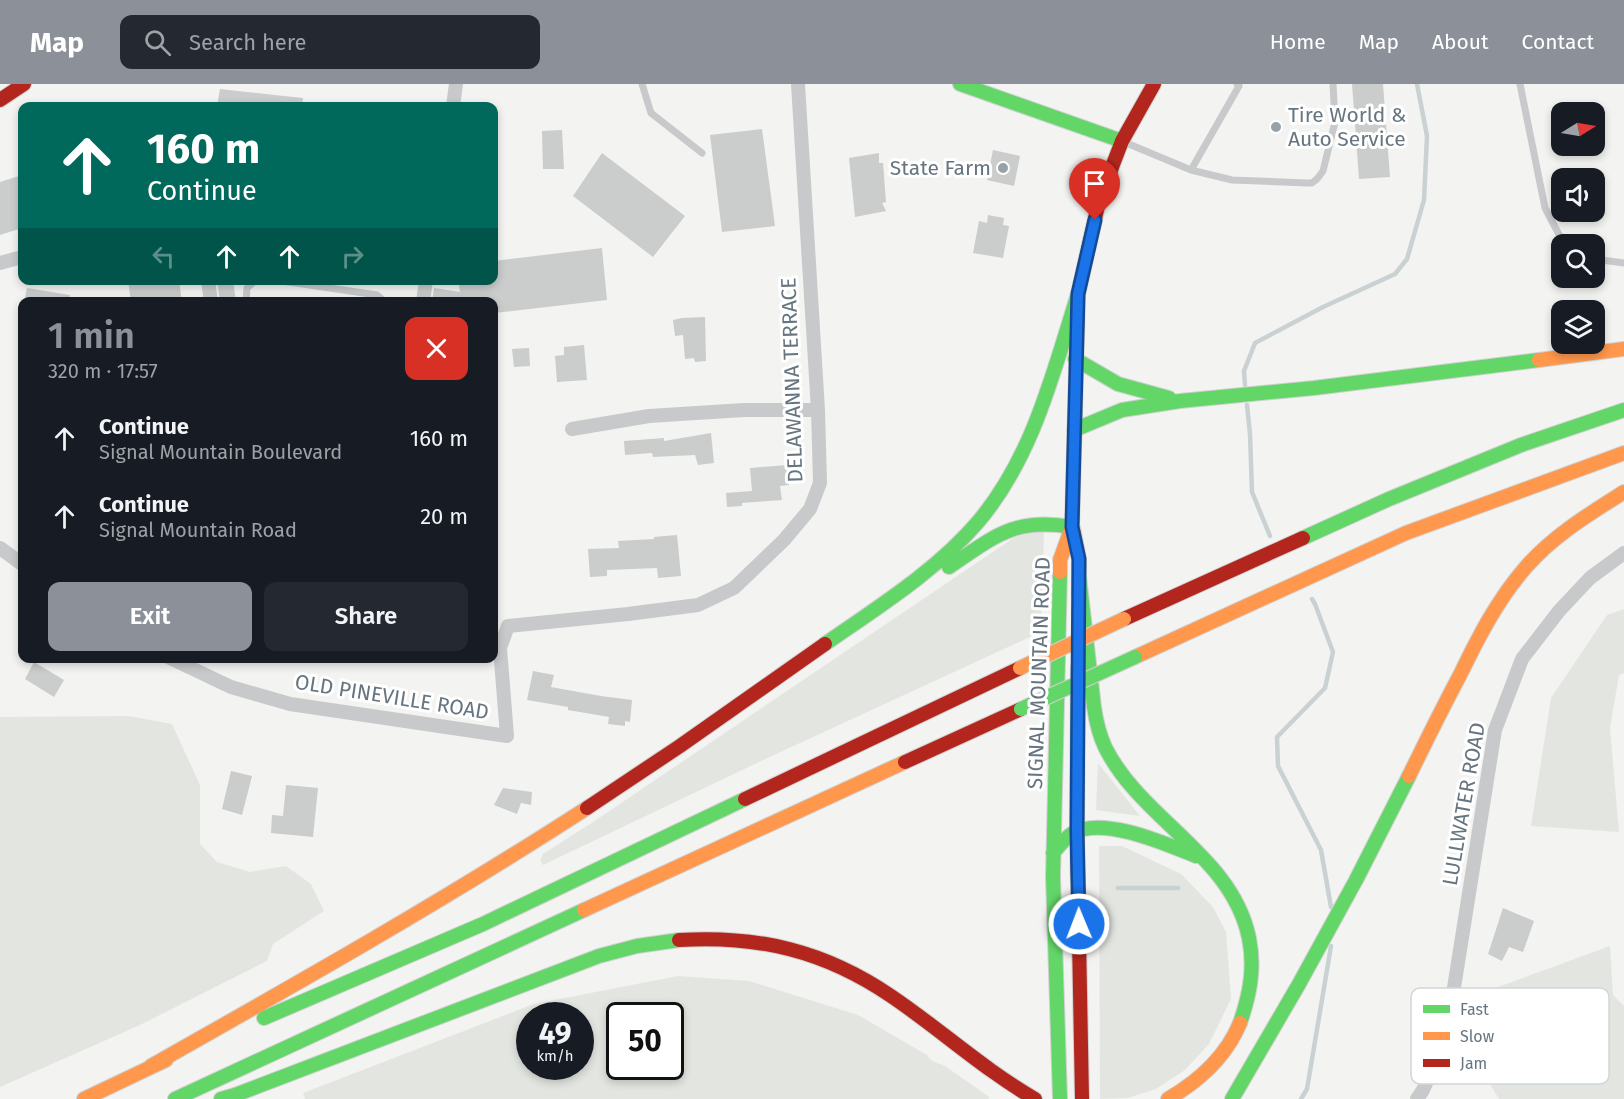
<!DOCTYPE html>
<html lang="en">
<head>
<meta charset="utf-8">
<style>
	:root { --surface:#171b24; --page:#242831; --text:#f1f3f6; --muted:#9ea1a6; --accent:#8c9099 }
	body { margin:0; font-family:"Fira Sans",sans-serif; background:var(--page); color:var(--text); height:100vh; display:flex; flex-direction:column; font-size:22px; white-space:nowrap }
	* { box-sizing:border-box; margin:0 }
	p { font-size:20px; color:var(--muted) }
	.icon { flex:none; width:33px; height:33px; fill:none; stroke:currentColor; stroke-width:2; stroke-linecap:round; stroke-linejoin:round }
	.map { position:relative; flex:1; overflow:hidden }
	.sheet { position:absolute; left:18px; top:213px; width:480px; height:366px; display:flex; flex-direction:column; background:var(--surface); border-radius:12px; box-shadow:0 3px 9px #0003 }
	.sheet>* { flex:none }
	.guide { position:absolute; left:18px; top:18px; width:480px; height:183px; border-radius:12px; box-shadow:0 3px 9px #0003; background:#00695c; color:#fff; overflow:hidden }
	.needle { width:39px; rotate:79deg }
	.tools { position:absolute; left:1551px; top:18px; display:grid; gap:12px }
	.tools a { display:grid; place-items:center; width:54px; height:54px; border-radius:12px; background:var(--surface); box-shadow:0 3px 9px #0003; font-size:30px }
	.speed { position:absolute; left:516px; top:918px; display:flex; gap:12px; font-size:30px; font-weight:700; text-align:center }
	.speed>* { display:grid; place-content:center; width:78px; height:78px; border-radius:50%; background:var(--surface); box-shadow:0 3px 9px #0003; line-height:1 }
	.speed small { font-size:15px; font-weight:400 }
	.speed .limit { border:3px solid #111; border-radius:9px; background:#fff; color:#111 }
	.pin { position:absolute; display:grid; place-items:center; width:51px; height:51px; color:#fff; margin:-62px -26px; border-radius:50% 50% 50% 0; rotate:-45deg; box-shadow:0 0 6px #0007 }
	.pin .icon { rotate:45deg }
	.me { position:absolute; width:66px; margin:-33px; rotate:359deg; stroke-linejoin:round; filter:drop-shadow(0 0 4px #0008) }
	.turn { display:flex; align-items:center; gap:21px; height:126px; padding:0 30px; font-size:27px }
	.turn .icon { width:78px; height:78px; stroke-width:2.5 }
	.turn b { display:block; font-size:42px; line-height:51px }
	.lanes { display:flex; align-items:center; height:57px; padding:0 30px; background:#0003; justify-content:center; gap:30px; direction:ltr }
	.lanes .off { opacity:.35 }
	.round { display:grid; place-items:center; flex:none; width:63px; height:63px; border-radius:12px; background:var(--page) }
	.headline { display:flex; align-items:center; justify-content:space-between; height:102px; padding:0 30px }
	h1 { font-size:36px; font-weight:600; line-height:45px; color:var(--accent) }
	.primary-button { display:flex; gap:12px; margin-top:auto; padding:12px 30px }
	.primary-button a { flex:1; height:69px; border-radius:12px; background:var(--accent); color:#fff; font-size:24px; font-weight:600; line-height:69px; text-align:center }
	.primary-button a+a { background:var(--page); color:var(--text) }
	ul { padding:0; list-style:none }
	li { display:flex; align-items:center; gap:18px; height:78px; padding:0 30px }
	li div { flex:1 }
	li b { display:block; font-size:22px }
	li em { font-style:normal }
	header { display:flex; align-items:center; gap:36px; box-sizing:border-box; height:84px; padding:0 30px; background:var(--accent); color:#fff }
	header strong { font-size:28px }
	nav { display:flex; gap:33px; margin-inline-start:auto; font-size:21px }
	.search { width:420px; height:54px; background:var(--page); display:flex; align-items:center; gap:15px; box-sizing:border-box; padding:0 21px; border-radius:12px; color:var(--muted); font-size:22px }
	.map>svg:first-child { display:block }
	.green { fill:#e3e6e0; fill-rule:evenodd }
	.lines { fill:none; stroke-linecap:round; stroke-linejoin:round }
	.stream { stroke:#c9d1d2; stroke-width:4.5 }
	.building { fill:#cbcccc }
	.fast-casing { stroke:#d0d1d1; stroke-width:16 }
	.slow-casing { stroke:#d0d1d1; stroke-width:16 }
	.jam-casing { stroke:#d0d1d1; stroke-width:16 }
	.lane { stroke:#c8c9ca; stroke-width:7 }
	.street { stroke:#c8c9ca; stroke-width:14 }
	.fast { stroke:#63d668; stroke-width:14 }
	.slow { stroke:#ff974d; stroke-width:14 }
	.jam { stroke:#b3261e; stroke-width:14 }
	.fast-bridge-casing { stroke:#d0d0d0; stroke-width:16; stroke-linecap:butt }
	.slow-bridge-casing { stroke:#d0d0d0; stroke-width:16; stroke-linecap:butt }
	.fast-bridge { stroke:#63d668; stroke-width:14 }
	.slow-bridge { stroke:#ff974d; stroke-width:14 }
	.route-casing { stroke:#114b97; stroke-width:15 }
	.route { stroke:#1a73e8; stroke-width:10 }
	.poi-dot { fill:#97a1a7; stroke:#fff; stroke-width:2 }
	.labels { text-anchor:middle; stroke-width:6; stroke-linejoin:round; paint-order:stroke }
	.poi-label { font-size:21px; fill:#66757f; stroke:#fff; text-anchor:start }
	.street-label { font-size:21px; fill:#66757f; stroke:#fff }
	.key { fill:#fff; stroke:#d1d6d9; stroke-width:1.5 }
	.key-label { font-size:16px; fill:#66757f }
</style>
</head>
<body>
<header>
<strong>Map</strong>
<div class="search"><svg class="icon" aria-label="search" viewBox="0 0 24 24"><circle cx="10" cy="10" r="6"/><path d="M15 15l6 6"/></svg>Search here</div>
<nav><a>Home</a><a>Map</a><a>About</a><a>Contact</a></nav>
</header>
<div class="map">
<svg width="1624" height="1015" viewBox="0 0 1624 1015">
	<rect width="100%" height="100%" fill="#f3f3f2"/>
	<path class="green" d="M1044,446L1041,548L759,678L543,781L540,777L543,770L593,738L1015,453Z
		M1624,525V589L1619,591L1610,644L1619,748L1531,742L1551,614L1607,531Z
		M129,632L172,640L200,701V760L217,778L250,788L286,782L311,800L324,827L273,860L267,877L140,941L0,1003V633Z
		M1098,679L1140,732L1096,726Z
		M1099,762H1122L1181,790L1213,823L1226,848L1231,915L1209,960L1185,986L1156,1005L1128,1014L1100,1015Z
		M1610,862L1613,911L1624,922V1015H1499L1471,969L1482,909Z
		M678,892L749,897L858,931L927,971L932,977L945,982L988,1012L989,1015H305L303,1009L534,920ZM530,932H580V982H530ZM620,932H670V982H620Z"/>
	<g class="lines">
		<path class="stream" d="M1245,301L1244,287L1255,259L1323,223L1395,190L1407,175L1424,116L1427,52L1417,0
			M1247,321L1250,350L1252,408L1270,452
			M1312,515L1315,520L1333,568L1325,604L1277,653L1278,682L1321,766L1331,823
			M1118,804H1178
			M1301,1015L1307,1005L1331,862"/>
	</g>
	<path class="building" d="M1352,0H1383L1390,93L1359,95Z
		M220,5L303,14L302,22H217Z
		M762,45L775,142L722,148L710,51Z
		M562,46L564,85H543L542,47Z
		M993,66L1020,72L1014,102L987,96Z
		M602,69L685,132L653,173L573,112Z
		M879,69V79H883L886,118L882,119L886,127L855,133L849,74Z
		M22,91V144L0,151V98Z
		M988,131L1004,134L1003,141L1009,142L1003,174L973,169L979,137L987,139Z
		M602,164L607,216L494,229V218H432L434,204L460,208L458,196H494V177Z
		M128,196H179L182,218H131Z
		M217,196H233L236,218H220Z
		M27,204L70,211L69,218H24Z
		M705,233L706,277L695,278L694,274L685,275L683,251L675,252L673,236L682,234Z
		M584,261L587,296L557,298L555,272L564,271V263Z
		M529,264L530,282L514,283L512,265Z
		M711,349L714,379L698,381L695,371L653,373L652,369L625,371L624,357L664,354V357Z
		M787,381L789,401L780,402L782,416L742,419V422L727,423L726,409L752,407L750,384Z
		M677,451L681,492L658,494L657,484L607,486V492L590,493L588,465L619,464L618,457L654,455V453Z
		M34,578L64,596L54,613L25,595Z
		M533,587L554,591L551,603L601,612L632,616L630,638L625,637V642L608,640L609,633L568,626V623L527,616Z
		M231,687L252,692L242,731L222,725Z
		M286,701L318,704L313,753L271,749L272,731L283,732Z
		M503,704L532,708L531,721L521,719L517,730L494,721Z
		M1503,824L1534,837L1523,868L1509,863L1502,877L1488,870Z"/>
	<g class="lines">
		<defs>
			<path id="fast" d="M960,0L1122,57
				M1075,275L1118,300L1169,314
				M1074,346L1122,326L1180,317L1314,304L1539,276
				M1303,454L1389,415L1521,361L1624,326
				M949,483C994,453 1014,433 1072,443
				M1060,488L1053,793L1060,1015
				M1079,492L1094,623C1096,637 1099,650 1105,663C1141,736 1232,771 1249,854C1255,884 1250,910 1240,939
				M825,560C878,523 936,487 978,438C1033,373 1053,289 1078,210
				M1077,747L1078,584
				M1053,769C1059,762 1065,754 1073,749C1104,732 1166,760 1196,772
				M264,934L483,840L745,715
				M175,1015L584,826
				M221,1015L235,1011L599,872L637,862L679,856
				M1232,1015L1299,900L1356,796L1409,692"/>
			<path id="slow" d="M1539,276L1624,265
				M1073,444L1079,475V508
				M1060,488V476L1072,443L1077,250
				M1135,573L1406,449L1624,369
				M1409,692C1426,657 1443,623 1461,589C1479,552 1498,515 1526,483C1553,452 1589,430 1624,408
				M584,826L905,678
				M151,982C298,899 445,816 587,724
				M84,1015L166,976
				M1168,1015C1199,997 1226,973 1240,939"/>
			<path id="jam" d="M0,16L24,0
				M1077,250L1078,210L1099,117L1122,57L1154,0
				M1124,535L1303,454
				M905,678L1021,625
				M745,715L1020,584
				M587,724L680,662L825,560
				M1077,747L1082,1015
				M679,856C758,851 825,867 891,912C940,945 983,985 1035,1015"/>
		</defs>
		<use href="#fast" class="fast-casing"/>
		<use href="#slow" class="slow-casing"/>
		<use href="#jam" class="jam-casing"/>
		<path class="lane" d="M642,0L651,29L702,69
			M1520,0L1545,124L1564,160
			M1124,58L1191,86L1239,2L1237,0
			M1191,86L1232,96L1307,99H1312L1317,95L1323,87L1335,38L1333,0
			M1594,175L1624,179
			M275,196L377,211L385,218
			M246,218L247,204L256,196"/>
		<path class="street" d="M453,22L456,0
			M0,179L22,173
			M208,196L211,218
			M423,218L426,196
			M572,345L649,332L744,326H818
			M0,464L22,480
			M170,574L231,603L290,620L507,652L500,564L508,542L628,530L698,521L734,504L784,456L810,425L820,399L818,326L798,0
			M1417,1015L1423,1006L1446,954L1495,646L1522,575L1559,527L1590,494L1624,469"/>
		<use href="#fast" class="fast"/>
		<use href="#slow" class="slow"/>
		<use href="#jam" class="jam"/>
		<defs>
			<path id="fast-bridge" d="M1021,625L1135,573"/>
			<path id="slow-bridge" d="M1020,584L1124,535"/>
		</defs>
		<use href="#fast-bridge" class="fast-bridge-casing"/>
		<use href="#slow-bridge" class="slow-bridge-casing"/>
		<use href="#fast-bridge" class="fast-bridge"/>
		<use href="#slow-bridge" class="slow-bridge"/>
	</g>
	<g class="lines">
		<defs>
			<path id="route" d="M1079,840L1077,747L1079,475L1072,443L1078,210L1095,136"/>
		</defs>
		<use href="#route" class="route-casing"/>
		<use href="#route" class="route"/>
	</g>
	<g class="poi-dot">
		<circle cx="1276" cy="43" r="6"/>
		<circle cx="1003" cy="84" r="6"/>
	</g>
	<g class="labels">
		<g class="poi-label">
			<text x="1288" y="38">Tire World &amp;<tspan x="1288" dy="24">Auto Service</tspan></text>
			<text x="991" y="91" text-anchor="end">State Farm</text>
		</g>
		<g class="street-label">
			<text transform="translate(792 296) rotate(-92)" y="7">DELAWANNA TERRACE</text>
			<text transform="translate(1039 589) rotate(-88)" y="7">SIGNAL MOUNTAIN ROAD</text>
			<text transform="translate(392 613) rotate(9)" y="7">OLD PINEVILLE ROAD</text>
			<text transform="translate(1464 720) rotate(-80)" y="7">LULLWATER ROAD</text>
		</g>
	</g>
	<rect x="1411" y="904" width="198" height="96" rx="9" class="key"/>
	<rect x="1423" y="921" width="27" height="8" fill="#63d668"/>
	<rect x="1423" y="948" width="27" height="8" fill="#ff974d"/>
	<rect x="1423" y="975" width="27" height="8" fill="#b3261e"/>
	<g class="key-label">
		<text x="1460" y="931">Fast</text>
		<text x="1460" y="958">Slow</text>
		<text x="1460" y="985">Jam</text>
	</g>
</svg>
<div class="tools">
<a><svg class="needle" viewBox="-14 -14 28 28"><path d="M0-13l5 13h-10z" fill="#e53935"/><path d="M0 13l5-13h-10z" fill="#9ea1a6"/></svg></a>
<a><svg class="icon" aria-label="sound" viewBox="0 0 24 24"><path d="M4 9h4l5-4v14l-5-4H4zM17 9q2 3 0 6"/></svg></a>
<a><svg class="icon" aria-label="search" viewBox="0 0 24 24"><circle cx="10" cy="10" r="6"/><path d="M15 15l6 6"/></svg></a>
<a><svg class="icon" aria-label="layers" viewBox="0 0 24 24"><path d="M12 4l9 5-9 5-9-5zM3 14l9 5 9-5"/></svg></a>
</div>
<div class="speed"><div>49<small>km/h</small></div><div class="limit">50</div></div>
<div class="pin" style="left:1095px;top:136px;background:#d93025"><svg class="icon" aria-label="arrive" viewBox="0 0 24 24"><path d="M6 21V4h12l-3 4 3 4H6"/></svg></div>
<svg class="me" style="left:1079px;top:840px" viewBox="-20 -20 40 40"><circle r="17" fill="#1a73e8" stroke="#fff" stroke-width="3"/><path d="M0-11L8 9 0 5-8 9z" fill="#fff"/></svg>
<div class="guide">
<div class="turn"><svg class="icon" aria-label="ahead" viewBox="0 0 24 24"><path d="M12 20V5M6 11l6-6 6 6"/></svg><div><b>160 m</b>Continue</div></div>
<div class="lanes"><svg class="icon off" aria-label="left" viewBox="0 0 24 24"><path d="M17 20v-9H6M10 6l-5 5 5 5"/></svg><svg class="icon" aria-label="ahead" viewBox="0 0 24 24"><path d="M12 20V5M6 11l6-6 6 6"/></svg><svg class="icon" aria-label="ahead" viewBox="0 0 24 24"><path d="M12 20V5M6 11l6-6 6 6"/></svg><svg class="icon off" aria-label="right" viewBox="0 0 24 24"><path d="M7 20v-9h11M14 6l5 5-5 5"/></svg></div>
</div>
<section class="sheet">
<div class="headline"><div><h1>1 min</h1><p>320 m · 17:57</p></div><a class="round" style="background:#d93025;color:#fff"><svg class="icon" aria-label="close" viewBox="0 0 24 24"><path d="M6 6l12 12M18 6L6 18"/></svg></a></div>
<ul>
<li><svg class="icon" aria-label="ahead" viewBox="0 0 24 24"><path d="M12 20V5M6 11l6-6 6 6"/></svg><div><b>Continue</b><p>Signal Mountain Boulevard</p></div><em>160 m</em></li>
<li><svg class="icon" aria-label="ahead" viewBox="0 0 24 24"><path d="M12 20V5M6 11l6-6 6 6"/></svg><div><b>Continue</b><p>Signal Mountain Road</p></div><em>20 m</em></li>
</ul>
<div class="primary-button"><a>Exit</a><a>Share</a></div>
</section>
</div>
</body>
</html>
